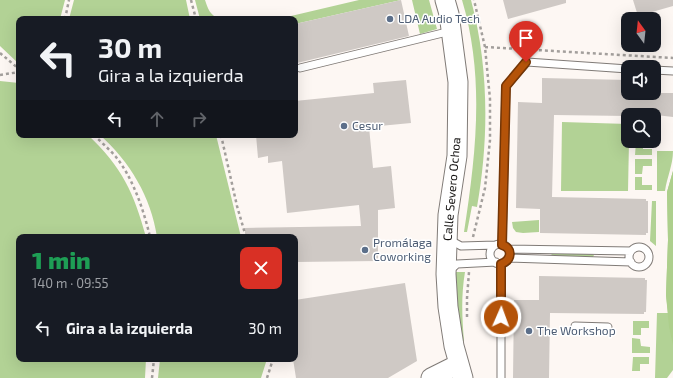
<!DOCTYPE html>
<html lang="es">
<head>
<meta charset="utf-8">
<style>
	:root { --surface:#171b24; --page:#242831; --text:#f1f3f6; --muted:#9ea1a6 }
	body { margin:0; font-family:"Exo 2",sans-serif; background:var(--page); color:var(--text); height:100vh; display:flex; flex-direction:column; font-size:15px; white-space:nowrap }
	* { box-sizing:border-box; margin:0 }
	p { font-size:13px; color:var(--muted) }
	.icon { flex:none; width:22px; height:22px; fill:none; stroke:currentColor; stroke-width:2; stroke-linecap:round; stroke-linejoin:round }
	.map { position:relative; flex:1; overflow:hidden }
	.drawer { position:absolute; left:16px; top:234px; width:282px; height:128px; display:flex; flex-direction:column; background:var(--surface); border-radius:8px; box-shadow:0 4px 16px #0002 }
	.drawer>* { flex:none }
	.banner { position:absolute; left:16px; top:16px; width:282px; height:122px; border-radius:8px; box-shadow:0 4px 16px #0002; background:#171b24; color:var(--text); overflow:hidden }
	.needle { width:26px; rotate:345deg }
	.buttons { position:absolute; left:621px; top:12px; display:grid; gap:8px }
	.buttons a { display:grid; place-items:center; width:40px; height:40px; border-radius:8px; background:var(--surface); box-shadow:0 4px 16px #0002; font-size:20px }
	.pin { position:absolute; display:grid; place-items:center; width:34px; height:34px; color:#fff; margin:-41px -17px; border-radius:50% 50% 50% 0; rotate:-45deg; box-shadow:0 0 4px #0007 }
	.pin .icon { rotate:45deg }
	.me { position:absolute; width:44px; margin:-22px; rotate:2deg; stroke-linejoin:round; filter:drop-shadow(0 0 3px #0008) }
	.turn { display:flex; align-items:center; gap:14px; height:84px; padding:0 16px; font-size:18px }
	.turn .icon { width:52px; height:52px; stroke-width:2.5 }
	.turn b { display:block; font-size:28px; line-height:34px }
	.lanes { display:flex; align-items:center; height:38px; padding:0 16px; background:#0003; justify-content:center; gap:20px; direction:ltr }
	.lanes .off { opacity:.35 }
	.round { display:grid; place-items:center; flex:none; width:42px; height:42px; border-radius:8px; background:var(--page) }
	.overview { display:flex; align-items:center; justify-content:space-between; height:68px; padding:0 16px }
	h1 { font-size:24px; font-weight:800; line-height:30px; color:#1e9e55 }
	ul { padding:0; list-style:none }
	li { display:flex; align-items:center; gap:12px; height:52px; padding:0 16px }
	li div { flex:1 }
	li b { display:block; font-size:15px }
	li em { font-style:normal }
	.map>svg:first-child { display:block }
	.green { fill:#b2d295 }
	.forest { fill:#adcf8c }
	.building { fill:#cfc9c5 }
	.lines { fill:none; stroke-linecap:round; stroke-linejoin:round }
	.lane-casing { stroke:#807b77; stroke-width:9 }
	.secondary-casing { stroke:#807b77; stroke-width:21 }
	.path { stroke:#a39f9c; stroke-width:2.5; stroke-dasharray:3 3; stroke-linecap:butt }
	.lane { stroke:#fff; stroke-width:7 }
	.secondary { stroke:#fff; stroke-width:19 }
	.route-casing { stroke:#753606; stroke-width:10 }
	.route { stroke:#b45309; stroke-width:7 }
	.service-dot { fill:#5c6f8a; stroke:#fff; stroke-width:1.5 }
	.labels { text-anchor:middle; stroke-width:3; stroke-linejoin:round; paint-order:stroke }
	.service-label { font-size:12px; fill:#4e5e75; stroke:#fff; text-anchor:start }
	.street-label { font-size:12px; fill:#131110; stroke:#fff }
</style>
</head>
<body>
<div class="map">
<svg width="673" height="378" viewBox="0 0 673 378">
	<rect width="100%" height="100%" fill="#fdf7f3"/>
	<path class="green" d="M0,0H65L60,19H19V64L0,46Z
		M74,0H186L190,19H69Z
		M195,0H205C208,9 210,15 219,19H200Z
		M359,0H401L295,24V19H291V16Z
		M412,0H429L437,29L420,34Z
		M462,0H471C489,67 489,139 477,207L472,206L467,232H464C476,154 485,77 462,0Z
		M0,81L19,83V135H88C122,167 134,193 146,237H19V359H146L145,378H0Z
		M562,122L628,124V141H629L628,191H561Z
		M100,135H216L241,237H157C151,197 130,162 100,135Z
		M636,142H643V149H652V155H635Z
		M657,151H673C673,165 667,177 665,191H657Z
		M635,159H652V166H643L642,174H635Z
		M673,171V370L667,378H655L657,313H668L666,295L668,240L667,192Z
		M635,177H642V185H652V190H635Z
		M652,201H656V246L650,241Z
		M539,220V232L523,233L516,232L513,228L512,222Z
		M553,253L592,254L594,255L593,257H553L551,255Z
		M455,272H465C461,296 462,317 464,341L461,342L455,310L457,299Z
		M633,321H649V328H641V335H633Z
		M632,338L640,339L641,346L650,347V353H632Z
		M633,357H649V364H640V371H632Z
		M160,359H267L261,378H158Z"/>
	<path class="forest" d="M673,171V345L669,327L666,295L668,240L667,192Z"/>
	<path class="building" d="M401,0L409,36L297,63L295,53V24Z
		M503,0H566V3L508,19Z
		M633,0H673V6L638,16Z
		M542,78L628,80V93H673V117L656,115H628V116L554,115L552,197L646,199V201H648V233H646V235L540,233V209L516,208L518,102L542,103Z
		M406,80L411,123L369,127L373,168L391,166L395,208L378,210V261L295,262V237H245V228L361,226L359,205L287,213L282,161L268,163V156L258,158L256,135H295V101L374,93L373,83Z
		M539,276L645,278V280H647L646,312H644V314L550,313L549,378H513L514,300H539Z
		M405,283L417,361L388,378H296L293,359H295V300Z"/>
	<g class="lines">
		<defs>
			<path id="lane" d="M300,68L451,31
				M654,70L673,71
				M448,239L461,246L496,245
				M490 254a10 10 0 1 1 20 0a10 10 0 1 1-20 0Z
				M502,245L506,86L527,62L628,69
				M629 257a10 10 0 1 1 20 0a10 10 0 1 1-20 0Z
				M509,249L631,251
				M509,258L631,262
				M449,271L457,264L496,262
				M575,326L608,327
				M501,378V264"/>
			<path id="secondary" d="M445,0L449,14L458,82L457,156L448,215L446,274L448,307L454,346L463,378
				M431,378L459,364"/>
		</defs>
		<use href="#lane" class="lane-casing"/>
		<use href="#secondary" class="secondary-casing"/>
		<path class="path" d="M191,0L196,19
			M65,19L69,0
			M485,47L673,58
			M0,53L19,69
			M0,75L19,72
			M94,135C101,142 109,149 116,157C133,178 144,211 150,237
			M221,135L237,206L246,237
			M473,237L485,188L490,140V99L485,47L474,0
			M467,317V298L469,272
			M152,378L154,359
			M267,378L273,359"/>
		<use href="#lane" class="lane"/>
		<use href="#secondary" class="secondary"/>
	</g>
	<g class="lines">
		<defs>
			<path id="route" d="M501,317V264C512,260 513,248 502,245L506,86L526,62"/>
		</defs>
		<use href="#route" class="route-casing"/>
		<use href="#route" class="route"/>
	</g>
	<g class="service-dot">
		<circle cx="390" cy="19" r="4"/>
		<circle cx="344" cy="126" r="4"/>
		<circle cx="365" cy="250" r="4"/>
		<circle cx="529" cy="331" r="4"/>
	</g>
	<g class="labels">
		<g class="service-label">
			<text x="398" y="23">LDA Audio Tech</text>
			<text x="352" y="130">Cesur</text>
			<text x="373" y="247">Promálaga<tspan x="373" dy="14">Coworking</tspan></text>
			<text x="537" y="335">The Workshop</text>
		</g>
		<g class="street-label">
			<text transform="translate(452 189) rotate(-85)" y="4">Calle Severo Ochoa</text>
		</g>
	</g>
</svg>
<div class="buttons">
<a><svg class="needle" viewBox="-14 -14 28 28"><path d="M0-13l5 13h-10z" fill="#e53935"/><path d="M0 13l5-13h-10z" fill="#9ea1a6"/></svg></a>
<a><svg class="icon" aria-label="sound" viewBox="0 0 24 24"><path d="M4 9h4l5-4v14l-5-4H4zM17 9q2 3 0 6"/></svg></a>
<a><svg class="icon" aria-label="search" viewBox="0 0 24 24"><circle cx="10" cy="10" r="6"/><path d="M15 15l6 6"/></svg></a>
</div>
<div class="pin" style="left:526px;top:62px;background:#d93025"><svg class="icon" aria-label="arrive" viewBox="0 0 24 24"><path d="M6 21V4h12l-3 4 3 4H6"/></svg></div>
<svg class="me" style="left:501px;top:317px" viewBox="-20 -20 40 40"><circle r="17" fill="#b45309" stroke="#fff" stroke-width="3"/><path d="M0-11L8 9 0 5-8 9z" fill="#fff"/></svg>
<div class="banner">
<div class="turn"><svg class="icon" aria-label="left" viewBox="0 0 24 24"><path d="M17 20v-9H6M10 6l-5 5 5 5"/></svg><div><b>30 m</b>Gira a la izquierda</div></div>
<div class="lanes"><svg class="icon" aria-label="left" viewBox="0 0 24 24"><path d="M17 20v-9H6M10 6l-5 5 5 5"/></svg><svg class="icon off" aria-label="ahead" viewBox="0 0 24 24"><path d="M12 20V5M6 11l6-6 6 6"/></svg><svg class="icon off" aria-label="right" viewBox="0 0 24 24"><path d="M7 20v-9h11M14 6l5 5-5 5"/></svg></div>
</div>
<section class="drawer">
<div class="overview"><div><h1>1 min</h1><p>140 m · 09:55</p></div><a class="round" style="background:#d93025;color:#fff"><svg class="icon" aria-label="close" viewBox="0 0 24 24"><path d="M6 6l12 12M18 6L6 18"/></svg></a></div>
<ul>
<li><svg class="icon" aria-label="left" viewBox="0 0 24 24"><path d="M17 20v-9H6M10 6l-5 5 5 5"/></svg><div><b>Gira a la izquierda</b></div><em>30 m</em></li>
</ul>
</section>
</div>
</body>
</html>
